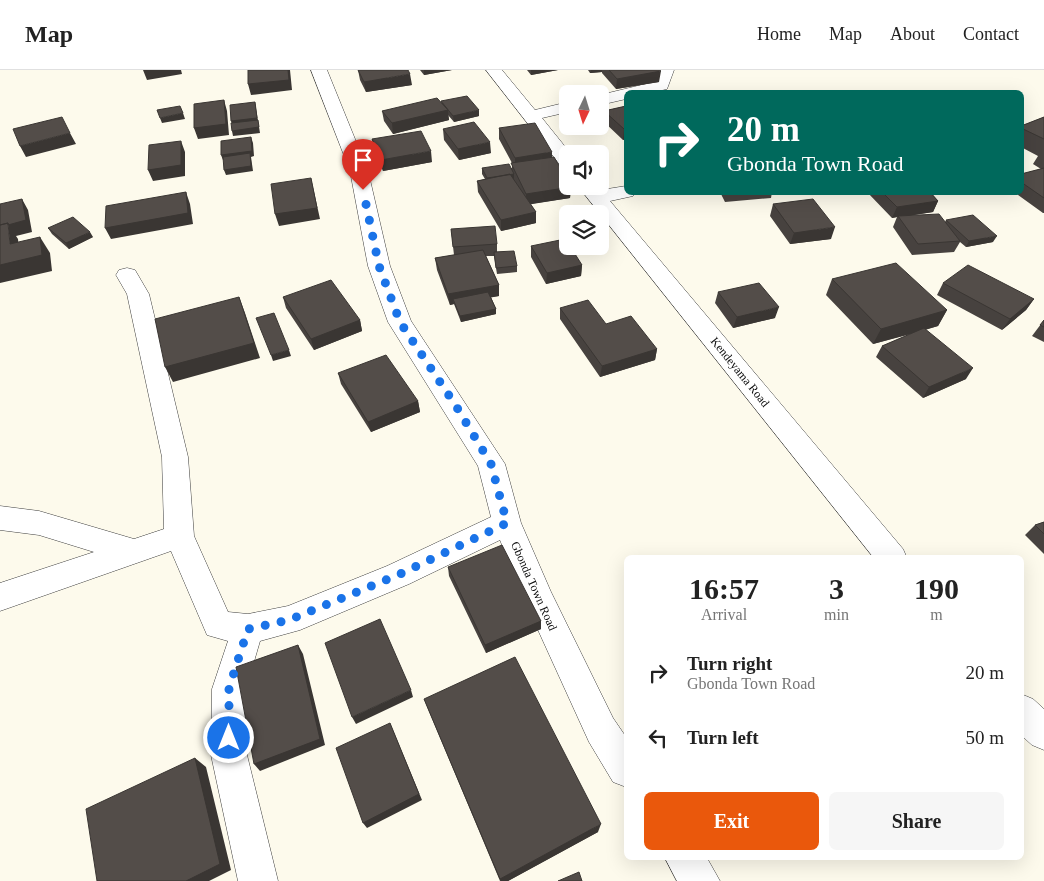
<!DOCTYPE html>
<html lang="en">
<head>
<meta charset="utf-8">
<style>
	:root { --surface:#fff; --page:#f6f6f6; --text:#222; --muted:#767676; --line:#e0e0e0; --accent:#ea580c }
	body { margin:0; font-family:Georgia,serif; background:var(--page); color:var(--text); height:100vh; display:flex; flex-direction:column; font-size:19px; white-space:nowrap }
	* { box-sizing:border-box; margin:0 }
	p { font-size:16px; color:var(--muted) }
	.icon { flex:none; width:28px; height:28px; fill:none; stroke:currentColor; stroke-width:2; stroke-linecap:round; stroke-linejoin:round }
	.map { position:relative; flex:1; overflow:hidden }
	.side { position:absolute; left:624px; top:485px; width:400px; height:305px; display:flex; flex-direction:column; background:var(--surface); border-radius:8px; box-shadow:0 5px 20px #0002 }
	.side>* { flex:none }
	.banner { position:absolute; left:624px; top:20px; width:400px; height:105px; border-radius:8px; box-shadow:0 5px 20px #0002; background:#00695c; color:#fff; overflow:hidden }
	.needle { width:32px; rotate:184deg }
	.fabs { position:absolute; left:559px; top:15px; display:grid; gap:10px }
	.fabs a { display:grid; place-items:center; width:50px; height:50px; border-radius:8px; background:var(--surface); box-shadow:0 5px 20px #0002; font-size:25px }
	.pin { position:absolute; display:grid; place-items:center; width:42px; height:42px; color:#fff; margin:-51px -21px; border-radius:50% 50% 50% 0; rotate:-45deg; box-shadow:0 0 5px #0007 }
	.pin .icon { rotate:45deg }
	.me { position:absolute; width:55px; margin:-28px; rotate:0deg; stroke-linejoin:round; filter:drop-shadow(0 0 4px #0008) }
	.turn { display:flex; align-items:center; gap:18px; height:105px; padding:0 20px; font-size:22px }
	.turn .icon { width:65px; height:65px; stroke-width:2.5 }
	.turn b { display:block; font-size:35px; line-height:42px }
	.eta { display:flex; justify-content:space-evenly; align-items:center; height:85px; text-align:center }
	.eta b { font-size:30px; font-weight:600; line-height:35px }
	.button { display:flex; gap:10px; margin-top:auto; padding:10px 20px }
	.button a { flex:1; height:58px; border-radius:8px; background:var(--accent); color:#fff; font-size:20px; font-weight:600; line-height:58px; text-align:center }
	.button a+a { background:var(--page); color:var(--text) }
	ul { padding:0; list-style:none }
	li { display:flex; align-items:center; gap:15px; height:65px; padding:0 20px }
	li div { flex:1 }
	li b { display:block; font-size:19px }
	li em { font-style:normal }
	header { display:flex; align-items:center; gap:30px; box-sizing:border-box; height:70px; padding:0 25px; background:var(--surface); border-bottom:1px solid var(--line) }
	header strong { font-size:24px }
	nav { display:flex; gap:28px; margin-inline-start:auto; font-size:18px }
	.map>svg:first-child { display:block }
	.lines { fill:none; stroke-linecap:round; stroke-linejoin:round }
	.minor-casing { stroke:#3e3e3e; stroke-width:1 }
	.minor { fill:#fff; fill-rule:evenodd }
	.wall { fill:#47423f }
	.shaded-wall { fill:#3a3633 }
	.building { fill:#534d49; stroke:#3a3633 }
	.route { stroke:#1a73e8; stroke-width:9; stroke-dasharray:0 16.2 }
	.labels { text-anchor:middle; stroke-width:5; stroke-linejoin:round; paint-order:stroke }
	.street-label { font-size:12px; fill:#0b0b0b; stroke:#fff }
</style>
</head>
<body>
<header>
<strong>Map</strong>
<nav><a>Home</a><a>Map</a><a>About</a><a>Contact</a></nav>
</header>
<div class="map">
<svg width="1044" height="811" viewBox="0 0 1044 811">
	<rect width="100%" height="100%" fill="#fdfaec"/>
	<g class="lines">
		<defs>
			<path id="minor" d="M311,0H327L368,101L390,196L411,251L505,394L521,453L551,522L613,648L626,667V717L613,712L589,672L523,527L500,470L409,514L300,560L260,571L246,619L247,685L278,811H238L211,685L212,619L228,571L207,565L171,481L0,541V513L94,482L39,465L0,460V436L39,441L134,469L164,459L162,387L127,224L116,205L119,200L127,198L135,200L149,224L188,387L194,466L228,542L248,544L288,536L387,496L491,447L478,396L388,252L368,196L350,101Z
				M486,0H502L535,40L568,32V42L542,48L571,84H568V97L561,96Z
				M658,0H674L667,19L653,22H626V29L600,35V25L654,12Z
				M578,116H597L601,120L626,116V122H635L633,126L610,131L903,479L907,488H874Z
				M1021,624L1033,629L1044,639V680L1032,675L1021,665Z
				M665,788H707L720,811H677Z"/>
		</defs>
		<use href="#minor" class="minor-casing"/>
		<use href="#minor" class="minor"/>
	</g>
	<path class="wall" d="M358,0L412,15L366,22L360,10Z
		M420,0H452L424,5Z
		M527,0H558L531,5Z
		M588,0H659V12L616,19L602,3V2L590,3Z
		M441,32L479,46L454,52L448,45L449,50L393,64L384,51L382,41Z
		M626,36V69L623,70L603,51L604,41Z
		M1044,47V143H1043L1014,122H1021V104L1041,99L1033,94L1038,86L1021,77V56Z
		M499,58L552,87L571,117L570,128L530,134L536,142V153L501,161L478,122L477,111L485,109L482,104V98H512V93L499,69Z
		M443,59L491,83L459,90L444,70Z
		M372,69L432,92L383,101L374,80Z
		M720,122H772L771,128L725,132Z
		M867,122H930L938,131L933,142L909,146L945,152L946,150L993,172L966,177L960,172L954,182L912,185L893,157L897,147L892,148Z
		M773,134L831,169L790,174L770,146Z
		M48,158L93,167L69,179L52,164Z
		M451,159L497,174V182L517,196V202L497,204L494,186H486L499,215V226L491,227L496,239V244L461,252L454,234L450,235L437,200L435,188L454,185Z
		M531,176L582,195L581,206L546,214L531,187Z
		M832,209L947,240L938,256L925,260L966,309L923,328L876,287L882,276L911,264L873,274L826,225Z
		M943,213L1034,229L1026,240L1002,260L937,225Z
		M718,222L775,248L733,258L715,233Z
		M283,227L360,250L362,261L314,280L286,238Z
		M560,238L606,254L657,279L655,290L600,307L560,249Z
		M1044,250V272L1032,266Z
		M338,303L418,331L420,342L371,362L341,314Z
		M1044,452V484L1025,465L1035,455Z
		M448,497L541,551V559L486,583L449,506Z
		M424,629L598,762L508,811H500L428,639Z"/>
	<path class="shaded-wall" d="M143,0H181L182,4L147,10Z
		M288,0H290L292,20L251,25L248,14Z
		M424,0H452L424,5Z
		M531,0H558L531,5Z
		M591,0H602V2L590,3Z
		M661,1L659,12L616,19L617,9Z
		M410,4L412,15L366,22L364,12Z
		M224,30L227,41L229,65L198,69L194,58Z
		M255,32L260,63L233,66L232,61L233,57L231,51Z
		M448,40L449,50L393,64L392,53Z
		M479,40V46L454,52L453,46Z
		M183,43L185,49L162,53L160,48Z
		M624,59H626V69L623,70Z
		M70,63L76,74L26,87L20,76Z
		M251,67L253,73L254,86L251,87L253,101L226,105L224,100L250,87L223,90L221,85Z
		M181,71L185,82V106L153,111L148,100Z
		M490,72L491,83L459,90L458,79Z
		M431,81L432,92L383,101L381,90Z
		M552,82V93L515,99V88Z
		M514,104V110L487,114V108Z
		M311,108L320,149L279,156L275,144Z
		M571,117L570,128L526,135V124Z
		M186,122L190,134L193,154L111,169L105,158Z
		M22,129L28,140L32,162L16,166L18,169L20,190L40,167L50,183L52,201L0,213V195L10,174L8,153Z
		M938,131L933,142L899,147L898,146L897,147L892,148L897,137Z
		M536,142V153L501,161V150Z
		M835,157L831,169L790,174L794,163Z
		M90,162L93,167L69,179L66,173Z
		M997,166L993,172L966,177L969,171Z
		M582,195L581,206L546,214L547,203Z
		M499,215V226L456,234L453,229L454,234L450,235L448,224Z
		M239,227L245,243L260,288L173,312L165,297Z
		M1034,229L1026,240L1002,260L1010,249Z
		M779,237L775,248L733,258L737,247Z
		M496,239V244L461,252L460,246Z
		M947,240L938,256L873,274L881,259Z
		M360,250L362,261L314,280L311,269Z
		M657,279L655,290L600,307L602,296Z
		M289,280L291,286L273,291L271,285Z
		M973,298L966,309L923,328L929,317Z
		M418,331L420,342L371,362L368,352Z
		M541,551V559L486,583L485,575Z
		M298,575L303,584L325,675L260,701L254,694Z
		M411,620L413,627L356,654L352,647Z
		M390,653L422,730L367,758L363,753Z
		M195,688L206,697L231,800L209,811H186Z
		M601,754L598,762L508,811H501L500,809Z"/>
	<path class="building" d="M248,0H288L289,10L248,14Z
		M358,0H408L410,4L364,12Z
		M609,0H659L661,1L617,9Z
		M467,26L479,40L453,46L441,31Z
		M437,28L448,40L392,53L382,41Z
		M224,30L226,54L194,58V34Z
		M255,32L257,48L231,51L230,35Z
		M180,36L183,43L160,48L157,40Z
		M626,36V59H624L604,41Z
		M62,47L70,63L20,76L13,59Z
		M1044,47V69L1021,58V56Z
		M258,50L259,57L232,61L231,53Z
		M474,52L490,72L458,79L443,59Z
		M535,53L552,82L515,88L499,58Z
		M421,61L431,81L381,90L372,69Z
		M251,67L252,81L221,85V71Z
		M181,71V95L148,100L149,75Z
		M250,83L251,96L224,100L223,87Z
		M554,87L568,111V116L571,117L526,124L511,93Z
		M509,94L514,104L487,108L482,98Z
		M1044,98V128L1021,112V104Z
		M510,104L536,142L501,150L477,111Z
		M311,108L317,138L275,144L271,114Z
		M186,122L188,143L105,158L106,136Z
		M882,122H930L938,131L897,137Z
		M22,129L26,150L8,155V153L0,155V134Z
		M813,129L835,157L794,163L773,134Z
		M939,144L960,171L918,174L898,146Z
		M973,145L997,166L969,171L946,150Z
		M73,147L90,162L66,173L48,158Z
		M8,153L10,174L40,167L42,185L0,195V155Z
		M495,156L497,174L453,177L451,159Z
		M565,169L568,172V176H570L582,195L547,203L531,176Z
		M483,180L499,215L448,224L435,188Z
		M514,181L517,196L496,198L494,182Z
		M896,193L947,240L881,259L832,209Z
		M968,195L1034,229L1010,249L943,213Z
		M331,210L360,250L311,269L283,227Z
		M759,213L779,237L737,247L718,222Z
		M488,222L496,239L460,246L453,229Z
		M239,227L254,273L165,297L155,249Z
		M588,230L606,254L631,246L657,279L602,296L560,238Z
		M274,243L289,280L271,285L256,248Z
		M1044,250V257L1040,255Z
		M924,258L973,298L929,317L882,276Z
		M386,285L418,331L368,352L338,303Z
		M1044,452V464L1035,455Z
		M502,475L541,551L485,575L448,497Z
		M380,549L411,620L352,647L325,573Z
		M298,575L320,669L254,694L236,597Z
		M515,587L601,754L500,809L424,629Z
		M390,653L419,724L363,753L336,678Z
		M195,688L220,794L186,811H97L86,739Z
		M579,802L582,811H558Z"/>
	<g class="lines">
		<path class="route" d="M229,668V618L248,559L289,550L398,505L507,453L491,394L456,336L400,252L379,196L363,120"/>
	</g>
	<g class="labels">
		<g class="street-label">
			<text transform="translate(740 302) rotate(51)" y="4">Kendeyama Road</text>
			<text transform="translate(534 516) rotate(66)" y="4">Gbonda Town Road</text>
		</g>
	</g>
</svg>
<div class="fabs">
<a><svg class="needle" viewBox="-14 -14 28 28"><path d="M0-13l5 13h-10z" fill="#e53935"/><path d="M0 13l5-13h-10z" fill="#767676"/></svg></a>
<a><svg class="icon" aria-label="sound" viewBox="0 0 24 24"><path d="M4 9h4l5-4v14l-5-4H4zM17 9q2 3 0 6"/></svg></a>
<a><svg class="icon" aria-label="layers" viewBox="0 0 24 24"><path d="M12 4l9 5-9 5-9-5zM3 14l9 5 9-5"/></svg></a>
</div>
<div class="pin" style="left:363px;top:120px;background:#d93025"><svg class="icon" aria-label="arrive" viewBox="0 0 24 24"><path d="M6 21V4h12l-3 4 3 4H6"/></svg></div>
<svg class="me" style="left:229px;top:668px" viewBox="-20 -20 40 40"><circle r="17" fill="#1a73e8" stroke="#fff" stroke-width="3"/><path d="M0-11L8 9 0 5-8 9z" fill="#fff"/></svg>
<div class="banner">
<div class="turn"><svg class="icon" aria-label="right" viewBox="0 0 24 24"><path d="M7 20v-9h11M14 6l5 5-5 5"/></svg><div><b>20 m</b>Gbonda Town Road</div></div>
</div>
<section class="side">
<div class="eta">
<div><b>16:57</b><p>Arrival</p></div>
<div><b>3</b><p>min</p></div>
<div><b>190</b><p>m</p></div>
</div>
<ul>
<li><svg class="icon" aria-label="right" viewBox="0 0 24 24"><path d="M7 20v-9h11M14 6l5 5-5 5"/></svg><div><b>Turn right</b><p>Gbonda Town Road</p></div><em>20 m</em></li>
<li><svg class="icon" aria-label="left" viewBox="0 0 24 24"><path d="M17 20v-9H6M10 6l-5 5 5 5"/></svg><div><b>Turn left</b></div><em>50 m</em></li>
</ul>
<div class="button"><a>Exit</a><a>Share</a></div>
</section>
</div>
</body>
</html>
